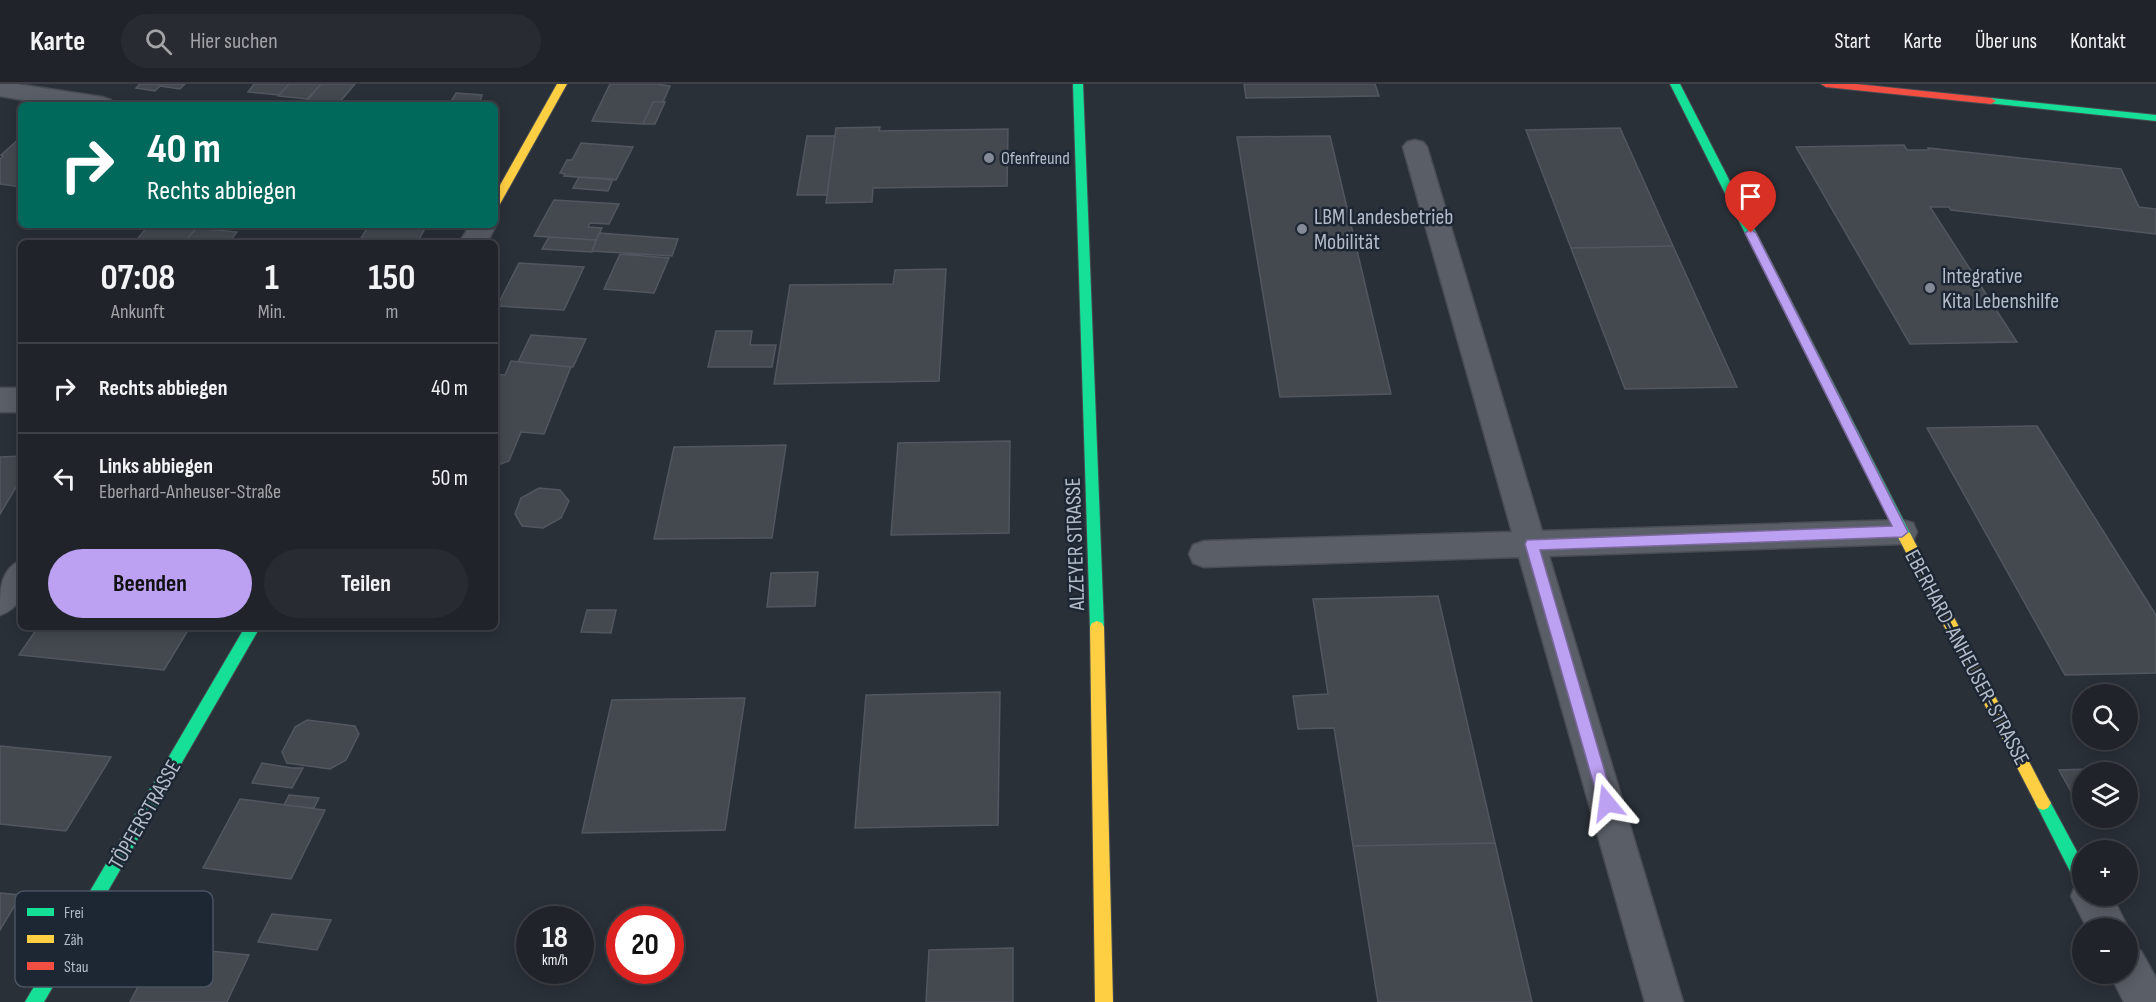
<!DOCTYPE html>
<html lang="de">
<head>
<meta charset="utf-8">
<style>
	:root { --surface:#20242a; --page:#282c32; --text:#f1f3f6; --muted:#a2a4a8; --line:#3d4147; --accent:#bca0f2 }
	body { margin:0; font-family:"Sofia Sans Condensed",sans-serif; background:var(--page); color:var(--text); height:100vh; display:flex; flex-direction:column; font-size:22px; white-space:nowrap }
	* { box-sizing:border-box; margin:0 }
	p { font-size:20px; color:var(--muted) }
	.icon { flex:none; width:33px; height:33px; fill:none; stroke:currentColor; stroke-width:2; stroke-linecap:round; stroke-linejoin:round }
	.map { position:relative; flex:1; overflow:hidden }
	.drawer { position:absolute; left:18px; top:156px; width:480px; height:390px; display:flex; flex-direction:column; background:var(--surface); border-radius:9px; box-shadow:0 3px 15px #0003,0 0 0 2px var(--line) }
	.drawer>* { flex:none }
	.banner { position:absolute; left:18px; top:18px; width:480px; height:126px; border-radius:9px; box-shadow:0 3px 15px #0003,0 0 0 2px var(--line); background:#00695c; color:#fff; overflow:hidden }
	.tools { position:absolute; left:2072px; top:600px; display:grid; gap:12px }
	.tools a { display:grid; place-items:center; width:66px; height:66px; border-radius:50%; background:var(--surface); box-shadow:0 3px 15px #0003,0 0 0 2px var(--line); font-size:30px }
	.speed { position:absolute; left:516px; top:822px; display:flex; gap:12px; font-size:30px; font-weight:700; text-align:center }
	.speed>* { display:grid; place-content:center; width:78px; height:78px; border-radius:50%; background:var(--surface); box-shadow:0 3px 15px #0003,0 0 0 2px var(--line); line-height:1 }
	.speed small { font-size:15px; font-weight:400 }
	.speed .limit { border:9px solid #d22; background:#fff; color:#111 }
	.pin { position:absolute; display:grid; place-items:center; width:51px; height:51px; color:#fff; margin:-62px -26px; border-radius:50% 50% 50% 0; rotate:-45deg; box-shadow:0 0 6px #0007 }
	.pin .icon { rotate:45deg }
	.me { position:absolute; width:66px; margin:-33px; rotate:344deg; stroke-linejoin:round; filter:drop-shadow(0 0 4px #0008) }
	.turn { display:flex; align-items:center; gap:21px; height:126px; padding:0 30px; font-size:27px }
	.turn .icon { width:78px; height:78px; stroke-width:2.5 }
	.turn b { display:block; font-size:42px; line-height:51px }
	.eta { display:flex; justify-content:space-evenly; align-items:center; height:102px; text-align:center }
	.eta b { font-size:36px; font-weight:700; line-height:42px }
	.cta { display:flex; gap:12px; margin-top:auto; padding:12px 30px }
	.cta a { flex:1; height:69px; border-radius:36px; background:var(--accent); color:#111; font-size:24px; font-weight:700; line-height:69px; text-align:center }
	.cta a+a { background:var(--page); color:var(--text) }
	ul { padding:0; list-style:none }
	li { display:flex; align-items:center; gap:18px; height:90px; padding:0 30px; border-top:2px solid var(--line) }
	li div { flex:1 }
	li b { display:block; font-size:22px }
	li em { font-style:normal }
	header { display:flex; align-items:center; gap:36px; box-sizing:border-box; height:84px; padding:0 30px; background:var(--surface); border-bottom:2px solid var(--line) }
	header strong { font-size:28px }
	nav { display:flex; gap:33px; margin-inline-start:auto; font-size:21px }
	.search { width:420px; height:54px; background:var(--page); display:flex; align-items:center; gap:15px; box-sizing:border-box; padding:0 21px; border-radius:33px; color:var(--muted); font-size:22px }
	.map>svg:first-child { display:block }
	.building { fill:#444950; stroke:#52575f; stroke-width:1.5 }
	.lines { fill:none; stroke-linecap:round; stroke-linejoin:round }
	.lane-casing { stroke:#484c53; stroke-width:3 }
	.street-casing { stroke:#484c53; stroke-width:3 }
	.fast-casing { stroke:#484c53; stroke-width:2 }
	.slow-casing { stroke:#484c53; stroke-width:2 }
	.jam-casing { stroke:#484c53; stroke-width:2 }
	.lane { fill:#5a5e66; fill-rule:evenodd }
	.street { fill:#5a5e66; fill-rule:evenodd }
	.fast { fill:#16e098; fill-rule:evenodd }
	.slow { fill:#ffcf43; fill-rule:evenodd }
	.jam { fill:#f24e42; fill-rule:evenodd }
	.route { fill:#bca0f2; stroke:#7a689d; stroke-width:1.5 }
	.poi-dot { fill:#848b96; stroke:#1d2633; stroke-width:2 }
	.labels { text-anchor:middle; stroke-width:5; stroke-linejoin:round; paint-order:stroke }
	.far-poi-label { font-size:18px; fill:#b4bcc9; stroke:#1d2633; text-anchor:start }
	.poi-label { font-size:22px; fill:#b4bcc9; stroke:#1d2633; text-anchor:start }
	.street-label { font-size:22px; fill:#b4bcc9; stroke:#1d2633 }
	.key { fill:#1d2633; stroke:#4a5360; stroke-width:1.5 }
	.key-label { font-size:16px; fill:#b4bcc9 }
</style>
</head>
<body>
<header>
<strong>Karte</strong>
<div class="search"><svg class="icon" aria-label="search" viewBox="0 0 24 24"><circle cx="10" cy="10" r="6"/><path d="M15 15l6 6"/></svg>Hier suchen</div>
<nav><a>Start</a><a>Karte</a><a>Über uns</a><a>Kontakt</a></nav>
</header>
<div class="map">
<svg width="2156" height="918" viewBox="0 0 2156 918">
	<rect width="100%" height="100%" fill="#2a3038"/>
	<path class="building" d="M140,0H185L180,5L160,2L155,7L136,4Z
		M254,0H289L279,11L248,8Z
		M289,0H321L307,15L278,12Z
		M321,0H355L338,20L307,17Z
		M610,0H657L670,2L663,18H653L643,40L592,37Z
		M1244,0H1375L1379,12L1246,14Z
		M456,9L482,11L479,21H449Z
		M653,18H665L655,40H643Z
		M880,43L879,47L1008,45L1007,102L873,104L872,118L826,119L836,44Z
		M1620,44L1673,162L1571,164L1526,46Z
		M807,52H835L827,111H797Z
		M1330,52L1391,310L1280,313L1237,53Z
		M20,54L21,103L0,100V75L3,72L1,71Z
		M581,59L633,63L616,96L564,92L565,90L560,89L567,76H572Z
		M1904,61L1907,66H1929L1928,64L2121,85L2139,123L2156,125V150L1951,126L1949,123H1930L2017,258L1910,260L1796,63Z
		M579,93L613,95L608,107L573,104Z
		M554,116L619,120L609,140L590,139L588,143L602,144L596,156L534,152Z
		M149,141H199L184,159H134Z
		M369,141H427L417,159H358Z
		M196,144L237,148L228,159H184Z
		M599,149L678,155L672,172L592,167Z
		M549,153L596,156L592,168L542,165Z
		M1673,162L1737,303L1625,305L1571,164Z
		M620,170L669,174L654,209L604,205Z
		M519,179L584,183L564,226L497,222Z
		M946,185L939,297L774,300L790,201L893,200L895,186Z
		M716,247H752L750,261H776L772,283H708Z
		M531,251L586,255L573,283L518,278Z
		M511,277L571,283L544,350L521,348L509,377L495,382V290L505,291Z
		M2037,342L2156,531V589L2065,591L1927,344Z
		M1010,357L1009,449L891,451L898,359Z
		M786,361L772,454L654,455L674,363Z
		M21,372V395L0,430V373Z
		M539,404L560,406L569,417L561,434L543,444L522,442L515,430L521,414Z
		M818,488L815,522L767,523L771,489Z
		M1438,512L1495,759L1353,762L1334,644L1298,645L1293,612L1328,610L1313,515Z
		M587,526H616L611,549L581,548Z
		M38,543H190L164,586L19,571Z
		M1000,608L998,741L855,744L866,611Z
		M745,614L725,746L582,749L612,616Z
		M307,636L355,642L359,650L346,676L330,685L287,679L282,668L295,643Z
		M0,662L111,673L66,747L0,740Z
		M262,679L292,684H303L292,704L252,699Z
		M2092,685L2094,688H2082V727L2059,686Z
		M289,711L319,714L314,724L284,721Z
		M240,715L325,726L291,795L203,784Z
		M1495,759L1532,918H1378L1353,762Z
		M0,809L21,811L0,846Z
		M272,830L331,836L317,866L258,858Z
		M159,862L249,871L227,918H130Z
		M1013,864V918H926L929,866Z"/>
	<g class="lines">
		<defs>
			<path id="lane" d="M1415,56L1423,58L1427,63L1542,447L1902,436L1913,439L1917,448L1913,457L1902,460L1549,472L1683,918H1645L1519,473L1204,483L1193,479L1189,470L1193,461L1204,457L1512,448L1403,63L1407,58Z"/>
			<path id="street" d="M0,0H16L102,13L111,16L114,21H54L0,12Z
				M495,139L496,141L487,159H459L470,141H495Z
				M0,304H21V328H0Z
				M21,476C21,501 28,521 0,531C0,505 0,486 21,476Z
				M2082,796V812H2112L2128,844L2127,847V844H2087L2071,812L2077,798Z
				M2127,861L2141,867L2156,894V918H2124L2110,890H2127Z"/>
			<path id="fast" d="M1073,0H1083L1104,543L1102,547L1097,549L1092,547L1090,543Z
				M1670,0H1680L1910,449L1912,453L1910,457H1900Z
				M1991,14L2156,31V37L1987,19L1986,17Z
				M245,543H260L44,918H25Z
				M2043,712L2048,714L2082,777V801L2076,799L2038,724L2035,719L2038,714Z"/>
			<path id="slow" d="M557,0H567L500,120L495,124V110Z
				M1905,447L1910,449L2048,714L2051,719L2048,724L2043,726L2038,724L1898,453L1900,449Z
				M1097,537L1102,539L1104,543L1113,918H1095L1090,543L1092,539Z"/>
			<path id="jam" d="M1821,0H1856L1991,14L1996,17L1991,20L1826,3Z"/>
		</defs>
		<use href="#lane" class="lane-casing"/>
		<use href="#street" class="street-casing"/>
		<use href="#fast" class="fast-casing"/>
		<use href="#slow" class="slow-casing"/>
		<use href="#jam" class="jam-casing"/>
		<use href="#lane" class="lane"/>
		<use href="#street" class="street"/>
		<use href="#fast" class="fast"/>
		<use href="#slow" class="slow"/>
		<use href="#jam" class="jam"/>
	</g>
	<path class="route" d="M1751,145L1756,149L1908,448L1902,453L1540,466L1614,719L1612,725L1607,727L1601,725L1599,719L1525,460L1527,456L1892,442L1745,149Z"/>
	<g class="poi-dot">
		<circle cx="989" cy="74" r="6"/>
		<circle cx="1302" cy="145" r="6"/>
		<circle cx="1930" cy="204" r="6"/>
	</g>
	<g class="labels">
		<g class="far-poi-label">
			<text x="1001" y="80">Ofenfreund</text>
		</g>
		<g class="poi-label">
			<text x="1314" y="140">LBM Landesbetrieb<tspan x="1314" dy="25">Mobilität</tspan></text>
			<text x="1942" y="199">Integrative<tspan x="1942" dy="25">Kita Lebenshilfe</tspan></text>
		</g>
		<g class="street-label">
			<text transform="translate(1074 460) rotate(-92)" y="8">ALZEYER STRASSE</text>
			<text transform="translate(1968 573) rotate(62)" y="8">EBERHARD-ANHEUSER-STRASSE</text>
			<text transform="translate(144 730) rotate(-60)" y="8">TÖPFERSTRASSE</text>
		</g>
	</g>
	<rect x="15" y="807" width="198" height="96" rx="9" class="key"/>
	<rect x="27" y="824" width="27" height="8" fill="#16e098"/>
	<rect x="27" y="851" width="27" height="8" fill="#ffcf43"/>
	<rect x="27" y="878" width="27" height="8" fill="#f24e42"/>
	<g class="key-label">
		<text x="64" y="834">Frei</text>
		<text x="64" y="861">Zäh</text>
		<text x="64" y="888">Stau</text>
	</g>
</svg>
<div class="tools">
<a><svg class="icon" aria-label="search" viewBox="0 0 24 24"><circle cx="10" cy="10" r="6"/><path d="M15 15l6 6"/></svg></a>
<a><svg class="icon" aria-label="layers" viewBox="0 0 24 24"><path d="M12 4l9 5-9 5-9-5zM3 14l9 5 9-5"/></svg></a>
<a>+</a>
<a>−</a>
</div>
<div class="speed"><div>18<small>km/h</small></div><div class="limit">20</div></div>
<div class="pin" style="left:1751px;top:149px;background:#d93025"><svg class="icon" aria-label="arrive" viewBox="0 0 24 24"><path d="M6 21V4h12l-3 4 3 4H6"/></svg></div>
<svg class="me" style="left:1607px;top:719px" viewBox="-20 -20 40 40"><path d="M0-17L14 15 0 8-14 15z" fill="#bca0f2" stroke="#fff" stroke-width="4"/></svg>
<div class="banner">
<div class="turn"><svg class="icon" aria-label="right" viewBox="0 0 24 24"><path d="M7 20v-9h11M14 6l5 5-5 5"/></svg><div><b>40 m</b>Rechts abbiegen</div></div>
</div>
<section class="drawer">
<div class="eta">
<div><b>07:08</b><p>Ankunft</p></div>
<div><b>1</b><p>Min.</p></div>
<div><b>150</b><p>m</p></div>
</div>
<ul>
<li><svg class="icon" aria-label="right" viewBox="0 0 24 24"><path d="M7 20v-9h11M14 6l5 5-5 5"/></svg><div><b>Rechts abbiegen</b></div><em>40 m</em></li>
<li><svg class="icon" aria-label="left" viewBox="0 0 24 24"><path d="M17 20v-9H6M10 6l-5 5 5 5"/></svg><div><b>Links abbiegen</b><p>Eberhard-Anheuser-Straße</p></div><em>50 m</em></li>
</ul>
<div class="cta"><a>Beenden</a><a>Teilen</a></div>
</section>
</div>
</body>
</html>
